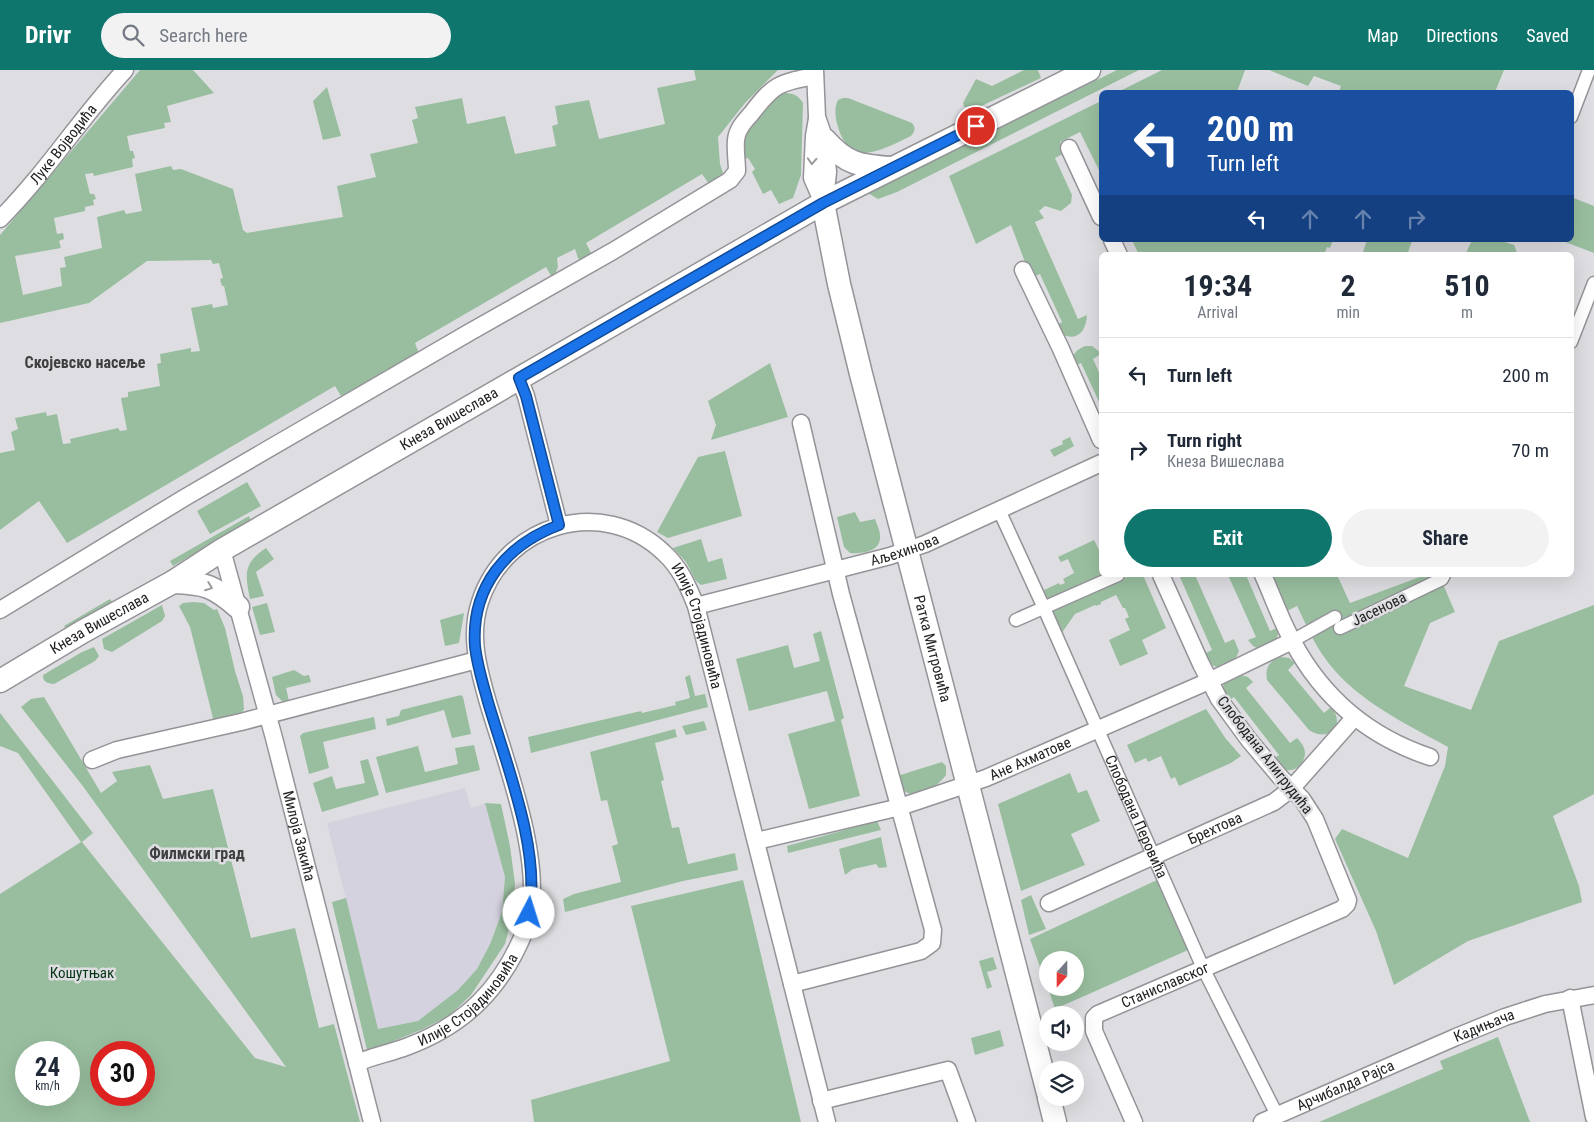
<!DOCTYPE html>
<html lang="en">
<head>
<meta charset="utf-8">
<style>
	:root { --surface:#fff; --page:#f2f2f3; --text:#1f2937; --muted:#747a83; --line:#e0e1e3; --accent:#0f766e }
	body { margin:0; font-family:"Roboto Condensed",sans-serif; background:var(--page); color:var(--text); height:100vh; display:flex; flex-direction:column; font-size:19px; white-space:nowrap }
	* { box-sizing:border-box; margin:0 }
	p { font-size:16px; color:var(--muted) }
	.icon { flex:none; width:28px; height:28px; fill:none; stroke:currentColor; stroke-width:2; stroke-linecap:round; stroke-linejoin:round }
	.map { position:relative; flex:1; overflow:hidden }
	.sheet { position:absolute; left:1099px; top:182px; width:475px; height:325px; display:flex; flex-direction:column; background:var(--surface); border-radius:8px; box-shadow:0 5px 20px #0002 }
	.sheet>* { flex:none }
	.top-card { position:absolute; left:1099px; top:20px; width:475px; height:152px; border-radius:8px; box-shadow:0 5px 20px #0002; background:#1a4fa0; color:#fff; overflow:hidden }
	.needle { width:32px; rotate:201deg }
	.buttons { position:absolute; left:1039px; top:881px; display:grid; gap:10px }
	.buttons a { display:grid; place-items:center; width:45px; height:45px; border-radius:50%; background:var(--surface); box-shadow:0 5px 20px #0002; font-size:25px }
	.speed { position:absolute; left:15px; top:971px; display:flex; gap:10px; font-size:25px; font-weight:700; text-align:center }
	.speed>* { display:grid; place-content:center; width:65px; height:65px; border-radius:50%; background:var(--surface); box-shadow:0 5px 20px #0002; line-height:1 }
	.speed small { font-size:12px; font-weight:400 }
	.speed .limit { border:8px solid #d22; background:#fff; color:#111 }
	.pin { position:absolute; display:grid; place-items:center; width:42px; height:42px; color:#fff; margin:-21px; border:2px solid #fff; border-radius:50%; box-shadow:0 1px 5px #0007 }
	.me { position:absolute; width:55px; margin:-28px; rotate:5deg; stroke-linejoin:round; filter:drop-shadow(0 0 4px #0008) }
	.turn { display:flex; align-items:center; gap:18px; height:105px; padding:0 25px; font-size:22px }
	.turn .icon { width:65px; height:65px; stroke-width:2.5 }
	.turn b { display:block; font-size:35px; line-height:42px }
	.lanes { display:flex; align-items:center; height:48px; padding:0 25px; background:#0003; justify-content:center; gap:25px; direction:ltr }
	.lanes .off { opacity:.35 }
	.eta { display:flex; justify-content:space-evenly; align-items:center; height:85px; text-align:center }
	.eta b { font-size:30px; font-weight:700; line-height:35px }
	.cta { display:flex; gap:10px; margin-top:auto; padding:10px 25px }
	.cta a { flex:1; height:58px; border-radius:30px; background:var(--accent); color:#fff; font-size:20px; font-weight:700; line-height:58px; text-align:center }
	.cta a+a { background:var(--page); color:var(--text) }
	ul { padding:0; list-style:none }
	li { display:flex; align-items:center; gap:15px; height:75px; padding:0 25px; border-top:1px solid var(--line) }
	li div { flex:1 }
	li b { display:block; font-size:19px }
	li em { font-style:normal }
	header { display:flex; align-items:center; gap:30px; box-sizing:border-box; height:70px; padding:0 25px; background:var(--accent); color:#fff }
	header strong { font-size:24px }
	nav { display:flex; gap:28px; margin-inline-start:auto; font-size:18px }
	.search { width:350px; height:45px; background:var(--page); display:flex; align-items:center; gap:12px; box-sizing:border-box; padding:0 18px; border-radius:28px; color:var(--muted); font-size:19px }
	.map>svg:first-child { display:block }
	.built { fill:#d3d2de }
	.green { fill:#99be9f; fill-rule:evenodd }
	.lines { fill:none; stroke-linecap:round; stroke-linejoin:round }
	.pedestrian-casing { stroke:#949398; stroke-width:15 }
	.minor-casing { stroke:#949398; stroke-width:19 }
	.secondary-casing { stroke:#949398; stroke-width:25 }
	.pedestrian { stroke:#fff; stroke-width:12 }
	.minor { stroke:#fff; stroke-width:16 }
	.secondary { stroke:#fff; stroke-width:22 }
	.oneway { stroke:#9c9c9c }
	.route-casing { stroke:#114b97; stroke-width:12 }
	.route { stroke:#1a73e8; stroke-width:9 }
	.labels { text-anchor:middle; stroke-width:5; stroke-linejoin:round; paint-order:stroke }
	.street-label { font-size:15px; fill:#222223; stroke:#dedee2 }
	.park-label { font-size:15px; fill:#063515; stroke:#dedee2 }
	.neighbourhood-label { font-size:16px; font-weight:bold; fill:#3f3f42; stroke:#dedee2 }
</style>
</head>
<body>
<header>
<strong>Drivr</strong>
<div class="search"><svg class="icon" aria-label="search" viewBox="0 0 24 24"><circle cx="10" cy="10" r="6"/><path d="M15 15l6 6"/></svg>Search here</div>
<nav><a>Map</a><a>Directions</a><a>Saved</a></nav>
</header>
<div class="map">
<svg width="1594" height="1052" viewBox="0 0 1594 1052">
	<rect width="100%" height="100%" fill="#dedee2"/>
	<path class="built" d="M465,718L471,738L485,733L505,807L502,842L490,873L477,899L458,920L418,951L378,959L327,753Z"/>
	<path class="green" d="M140,0H193L214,23L167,36L171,52L164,53L165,58L127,66L130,81H133L135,88L132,89L133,97L94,106L93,103L85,104L90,124H94L96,129L93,130L94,135L85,137V141L54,148L57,164L63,163L64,169L59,171L61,178L15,186L23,225L62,216L60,198L66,197L64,187L102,178L97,147L124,140L126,144L142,141L135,104L171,96L173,100L181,99L233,119L243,160L247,163L343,147L337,116L376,107L370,84L418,73L412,50L418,48L415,37L462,28L467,54L505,46L515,84L556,76L552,56L558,54L555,36L589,30L599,69L665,54L657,18L696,10L694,0H778L745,33L718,67L720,94L723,103L709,114L702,104L586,173L592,185L582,191L578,188L575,179L557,188L558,197L553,209L546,197L415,273L419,284L341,326L335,316L67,473L39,431L0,460V383L15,380L11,362L18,359L15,348L46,342L47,346L57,344L63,374L71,373L70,369L118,358L120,361L127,360L121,328L128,327V322L160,316L157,294L161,293L160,284L191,278V282L200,281L191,238L212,234L213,238L228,235L224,216H222L220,209L223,208L219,193L213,194L211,190L147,191L89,233L0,253V165Z
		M1024,0H1038L1041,8L977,38L964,37L963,33L976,9L992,16Z
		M1117,0H1139L897,122L878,129L868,123Z
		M1162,0H1245L1237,22H1118Z
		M1269,0H1504L1495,22H1339L1341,16L1314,6L1308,16Z
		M327,17L341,66L323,70L313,31Z
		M783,23C793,23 798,25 803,33L801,105L793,128L779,134L771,120L763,124L752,102L755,99L748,88L744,89L742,79L745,66L775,25Z
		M843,28H848L912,53C916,58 915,61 911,66C883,79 851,100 838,57C835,48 834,37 838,30Z
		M1101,31V104L1080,62L1060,72L1065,83L1055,88L1072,125L1071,133L1061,141L1045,136L1039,141L1044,148L1035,152L1078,249L1087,245C1086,268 1069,274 1054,257L1062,252L1040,204L1031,208L1011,155L976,174L949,106Z
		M1571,127L1594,136V183L1560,170H1571Z
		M1132,170H1333L1330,178L1327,177L1324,185H1139Z
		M1367,170H1409L1412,171L1407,185H1362Z
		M1472,170H1499L1514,175L1518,185H1465Z
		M1085,276H1092L1101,283V284L1093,289L1101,307V336L1081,293L1072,297C1071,286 1075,280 1085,276Z
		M770,293L788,347L711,370L716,355L708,331Z
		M1070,367L1074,376L1054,387L1050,380L1063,374L1062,371Z
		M725,381L742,446L668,468L657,462L698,387Z
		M247,412L261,436L210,464L197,441Z
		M855,442L860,452L875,449C877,455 881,462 880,469C879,482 860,484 850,483L844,477L837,447Z
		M249,446L251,451L173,496L170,491Z
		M701,469L708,492L722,488L727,509L701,515L696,511L686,492L673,478Z
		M1094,470L1099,480L1101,479V505H1106L1048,531L1044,520L1059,513L1060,515L1065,513L1063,509L1074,503L1068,489L1061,492L1058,487Z
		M266,478L274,489L256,502L264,526L250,529C245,505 243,493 266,478Z
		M1132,505H1143L1166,558L1142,570L1148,584L1120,596L1109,570L1130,560L1125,549L1129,547L1125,538H1123L1116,525L1101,532V534L1096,536L1095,535L1075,544L1061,564L1050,540Z
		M1179,505H1195L1225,573L1234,569L1239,581L1234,592L1223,598C1212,597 1208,593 1204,584L1212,580Z
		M1228,505H1246L1270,561L1277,558L1278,564L1276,571L1259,579L1253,576L1248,570L1256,567Z
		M1268,505H1337L1350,533L1425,505H1439L1455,542L1430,553L1404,616L1471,640L1499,571L1594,535V724L1553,746L1579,816L1582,832L1468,871L1394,915L1376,861L1335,769L1342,759L1408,788L1445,696L1448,677C1403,652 1352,629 1322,584C1312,569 1305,552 1297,536L1283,543Z
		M110,529L113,533L67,560L64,556Z
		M193,532L204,533L214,540L217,539L225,558L235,601L243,626L244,639L241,644L214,652L190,557L179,536L183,533Z
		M267,533L275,562L260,565L252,537Z
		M162,535L165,546L162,551L112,582L104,579L102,569Z
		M464,543L459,573L445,576L440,550Z
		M821,561L844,648L841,650L860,726L809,739L788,664L835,651L827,621L749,641L736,589L788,575L794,598L820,591L813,564Z
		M94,577L99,586L95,591L54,614C48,613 43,613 43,605L82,582Z
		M1281,587L1289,588L1295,593L1288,600L1324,643L1331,637C1347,655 1328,673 1309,660L1267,610C1265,597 1269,591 1281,587Z
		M294,600L304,606L309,605L311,612L286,618L289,631H282L276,625L272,607Z
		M1237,604L1248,607L1253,612L1246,618L1290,673L1297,668C1301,672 1305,677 1305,683C1305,693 1296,702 1285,700C1281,699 1276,693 1272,690L1279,685L1234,627L1227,632L1222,622L1224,612Z
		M690,605L695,626L705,624L708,637L531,683L528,667L641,641L642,643L676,635L675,632L690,628L685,607Z
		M461,625L463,627L471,664L452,668L444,640L387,656L386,649L399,646L401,640Z
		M44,627L101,723L117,711L112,702L150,695L163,729L213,719L251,868L295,858L319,958L334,954L360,1052H0V824L81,772L18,683L0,676V643L93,763L82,772L247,978L255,988L286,997L82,715L21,637L31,629ZM26,982H69V1025H26ZM101,982H144V1025H101Z
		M1206,639L1226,669L1241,686L1231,693L1179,716L1175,707L1171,709L1161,686L1148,692L1146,688L1135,693L1127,675Z
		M374,647L376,659L323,672L329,698L309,704L300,666L303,663Z
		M704,651L707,660L686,665L682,656Z
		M675,659L677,667L655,673L664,710L661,711L672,758L679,757L688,794L735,783L738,800L683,811L565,842L563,829L574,824L621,812L612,776L618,774L607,730L601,731L590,682Z
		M474,675L480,700L386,723L376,687L418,676L425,702L458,694L455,678Z
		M368,689L379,725L322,742L313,713L332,706L336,719L365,713L360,691Z
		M942,692L946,696V705C938,716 914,735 901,717C899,714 898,709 897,706Z
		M1070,703L1078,723L1087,720L1100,751L1071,764L1085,795L1021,821L998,734Z
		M485,733L501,734L510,776L515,814L513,842L505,874L471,925L450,945L423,959L384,975L367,980L332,832L346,828L378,959L418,951L458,920L477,899L490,874L502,842L505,807Z
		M877,751L881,760L788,783L787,776Z
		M881,767L887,797L879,798L876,794L853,799L845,805L839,779Z
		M743,810L801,1052H534L531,1030L670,991L631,836Z
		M1157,810L1188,880L1055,939L1048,918H1075V890H1048L1047,917L1030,869Z
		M1031,825L1046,859L1029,865L1021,830Z
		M993,887L997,899L987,902L992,917L987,919L979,891Z
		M1000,960L1004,976L975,985L971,968Z
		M1498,967L1530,1052H1319L1443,999L1440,991Z"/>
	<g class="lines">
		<defs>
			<g id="pedestrian">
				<path d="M1571,47L1589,0"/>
				<path d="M1571,272L1594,213"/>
				<path id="s1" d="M999,440L1044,538L1203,898L1277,1045"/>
				<path d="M1016,550L1118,505"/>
				<path d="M1340,558L1442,509L1444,505"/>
				<path d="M1292,571L1335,547"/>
			</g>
			<g id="minor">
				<path d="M815,0L817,47L825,70L828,102L826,121L823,133"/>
				<path d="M817,49L814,66L812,108L823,133"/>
				<path d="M1069,78L1101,147"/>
				<path id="s2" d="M0,149C46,103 81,47 125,0"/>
				<path d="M1112,170L1119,185"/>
				<path d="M1023,200L1061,279L1101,370"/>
				<path d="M519,308L526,326L559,455"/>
				<path id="s3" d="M222,480L274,668L372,1052"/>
				<path d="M1263,505C1273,527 1281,551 1293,572C1323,628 1370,667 1430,687"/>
				<path id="s4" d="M696,536L890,486L925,474L1101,393"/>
				<path d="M0,540L184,428L470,262L613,181L730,110L737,101C737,91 735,81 736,70C737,59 744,52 751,44C774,14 778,13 815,6"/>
				<path d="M92,690L117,680L241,652L477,590"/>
				<path id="s5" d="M757,771L900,737L986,708L1209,611L1292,571"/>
				<path id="s6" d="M1049,833L1274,732L1291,719L1354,648"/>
				<path d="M792,914L921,881L932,873L933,860L841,524L801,353"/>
				<path d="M1570,928L1594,1047"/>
				<path id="s7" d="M357,993C373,986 390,983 406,977C466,955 503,917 526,858C548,799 504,688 487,629C478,597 469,565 480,532C505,454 602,425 663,482C680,497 688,516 696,536L827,1052"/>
				<path d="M821,1031L948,1000L967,1052"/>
				<path id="s8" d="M1134,1052L1094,961V948L1098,944L1342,839L1347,834L1348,830L1315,749L1302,729L1281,708L1249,670L1219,629L1201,594L1161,505"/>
				<path id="s9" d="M1262,1052L1456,967L1505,947L1545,934L1594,925"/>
			</g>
			<g id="secondary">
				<path d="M825,70C846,94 860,96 891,98"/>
				<path id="s10" d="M823,133L839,214L861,304L1048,1023"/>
				<path d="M173,512C205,513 214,516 238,537"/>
				<path id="s11" d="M0,611L82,562L173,512L222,480L823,133L1089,0"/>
				<path d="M1049,1028L1055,1052"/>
			</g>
		</defs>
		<use href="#pedestrian" class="pedestrian-casing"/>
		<use href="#minor" class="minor-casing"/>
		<use href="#secondary" class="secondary-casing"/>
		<use href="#pedestrian" class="pedestrian"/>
		<use href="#minor" class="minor"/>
		<use href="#secondary" class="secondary"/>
	</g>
	<defs><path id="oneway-chevron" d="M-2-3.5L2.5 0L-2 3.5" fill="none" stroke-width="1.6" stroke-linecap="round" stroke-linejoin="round" transform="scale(1.25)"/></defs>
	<g class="oneway">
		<use href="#oneway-chevron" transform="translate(812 91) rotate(93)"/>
		<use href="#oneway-chevron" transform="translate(209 517) rotate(21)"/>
	</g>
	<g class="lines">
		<defs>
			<path id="route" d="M529,843C541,780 506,694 488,632C483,614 477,595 475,576C471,517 506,475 559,455L526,326L519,308L823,133L976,56"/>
		</defs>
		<use href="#route" class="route-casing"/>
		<use href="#route" class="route"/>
	</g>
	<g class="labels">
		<g class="street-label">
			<text dy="5" stroke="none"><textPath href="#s2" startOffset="98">Луке Војводића</textPath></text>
			<text dy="5" stroke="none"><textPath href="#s11" startOffset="520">Кнеза Вишеслава</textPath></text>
			<text dy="5" stroke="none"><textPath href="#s4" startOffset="216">Аљехинова</textPath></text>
			<text transform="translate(1379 539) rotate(-26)" y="5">Јасенова</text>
			<text dy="5" stroke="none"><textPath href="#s11" startOffset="115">Кнеза Вишеслава</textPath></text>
			<text dy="5" stroke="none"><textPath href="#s7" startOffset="870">Илије Стојадиновића</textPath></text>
			<text dy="5" stroke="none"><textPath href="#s10" startOffset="459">Ратка Митровића</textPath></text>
			<text transform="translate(1265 685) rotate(52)" y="5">Слободана Алигрудића</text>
			<text dy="5" stroke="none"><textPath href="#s5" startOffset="286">Ане Ахматове</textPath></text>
			<text dy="5" stroke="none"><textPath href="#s1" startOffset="336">Слободана Перовића</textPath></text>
			<text dy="5" stroke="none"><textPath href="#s6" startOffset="182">Брехтова</textPath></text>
			<text dy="5" stroke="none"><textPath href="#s3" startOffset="296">Милоја Закића</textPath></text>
			<text dy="5" stroke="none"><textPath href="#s8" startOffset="191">Станиславског</textPath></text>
			<text dy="5" stroke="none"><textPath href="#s7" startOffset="131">Илије Стојадиновића</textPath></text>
			<text dy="5" stroke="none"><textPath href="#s9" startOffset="242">Кадињача</textPath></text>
			<text dy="5" stroke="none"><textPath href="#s9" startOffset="91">Арчибалда Рајса</textPath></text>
		</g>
		<g class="park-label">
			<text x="82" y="908">Кошутњак</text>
		</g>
		<g class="neighbourhood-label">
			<text x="85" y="298">Скојевско насеље</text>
			<text x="197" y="789">Филмски град</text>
		</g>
	</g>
</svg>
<div class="buttons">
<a><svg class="needle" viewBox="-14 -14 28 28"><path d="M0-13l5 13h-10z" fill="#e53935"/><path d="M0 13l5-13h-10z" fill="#747a83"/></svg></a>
<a><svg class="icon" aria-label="sound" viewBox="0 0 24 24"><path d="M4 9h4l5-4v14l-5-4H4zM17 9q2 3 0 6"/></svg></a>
<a><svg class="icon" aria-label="layers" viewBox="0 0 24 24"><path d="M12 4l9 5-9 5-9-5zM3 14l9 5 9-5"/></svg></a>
</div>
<div class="speed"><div>24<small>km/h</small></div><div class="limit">30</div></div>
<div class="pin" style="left:976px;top:56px;background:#d93025"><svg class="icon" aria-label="arrive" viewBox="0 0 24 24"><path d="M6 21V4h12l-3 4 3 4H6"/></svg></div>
<svg class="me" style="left:529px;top:843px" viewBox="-20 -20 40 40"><circle r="19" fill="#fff"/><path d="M0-13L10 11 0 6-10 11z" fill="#1a73e8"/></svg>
<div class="top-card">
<div class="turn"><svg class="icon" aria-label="left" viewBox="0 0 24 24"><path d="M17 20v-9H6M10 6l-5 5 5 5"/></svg><div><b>200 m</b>Turn left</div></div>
<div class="lanes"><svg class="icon" aria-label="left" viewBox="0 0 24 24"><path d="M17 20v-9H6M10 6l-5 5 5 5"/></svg><svg class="icon off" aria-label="ahead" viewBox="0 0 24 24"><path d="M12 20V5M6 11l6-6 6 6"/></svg><svg class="icon off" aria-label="ahead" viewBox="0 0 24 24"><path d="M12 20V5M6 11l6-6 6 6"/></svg><svg class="icon off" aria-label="right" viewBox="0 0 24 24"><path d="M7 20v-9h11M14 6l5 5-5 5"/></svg></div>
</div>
<section class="sheet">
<div class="eta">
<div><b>19:34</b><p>Arrival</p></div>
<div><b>2</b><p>min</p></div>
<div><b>510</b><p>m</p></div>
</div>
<ul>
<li><svg class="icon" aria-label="left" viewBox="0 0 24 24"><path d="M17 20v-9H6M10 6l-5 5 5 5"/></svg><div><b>Turn left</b></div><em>200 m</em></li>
<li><svg class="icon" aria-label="right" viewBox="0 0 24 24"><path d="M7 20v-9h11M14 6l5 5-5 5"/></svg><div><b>Turn right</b><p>Кнеза Вишеслава</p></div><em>70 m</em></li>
</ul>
<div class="cta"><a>Exit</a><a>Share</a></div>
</section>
</div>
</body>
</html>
